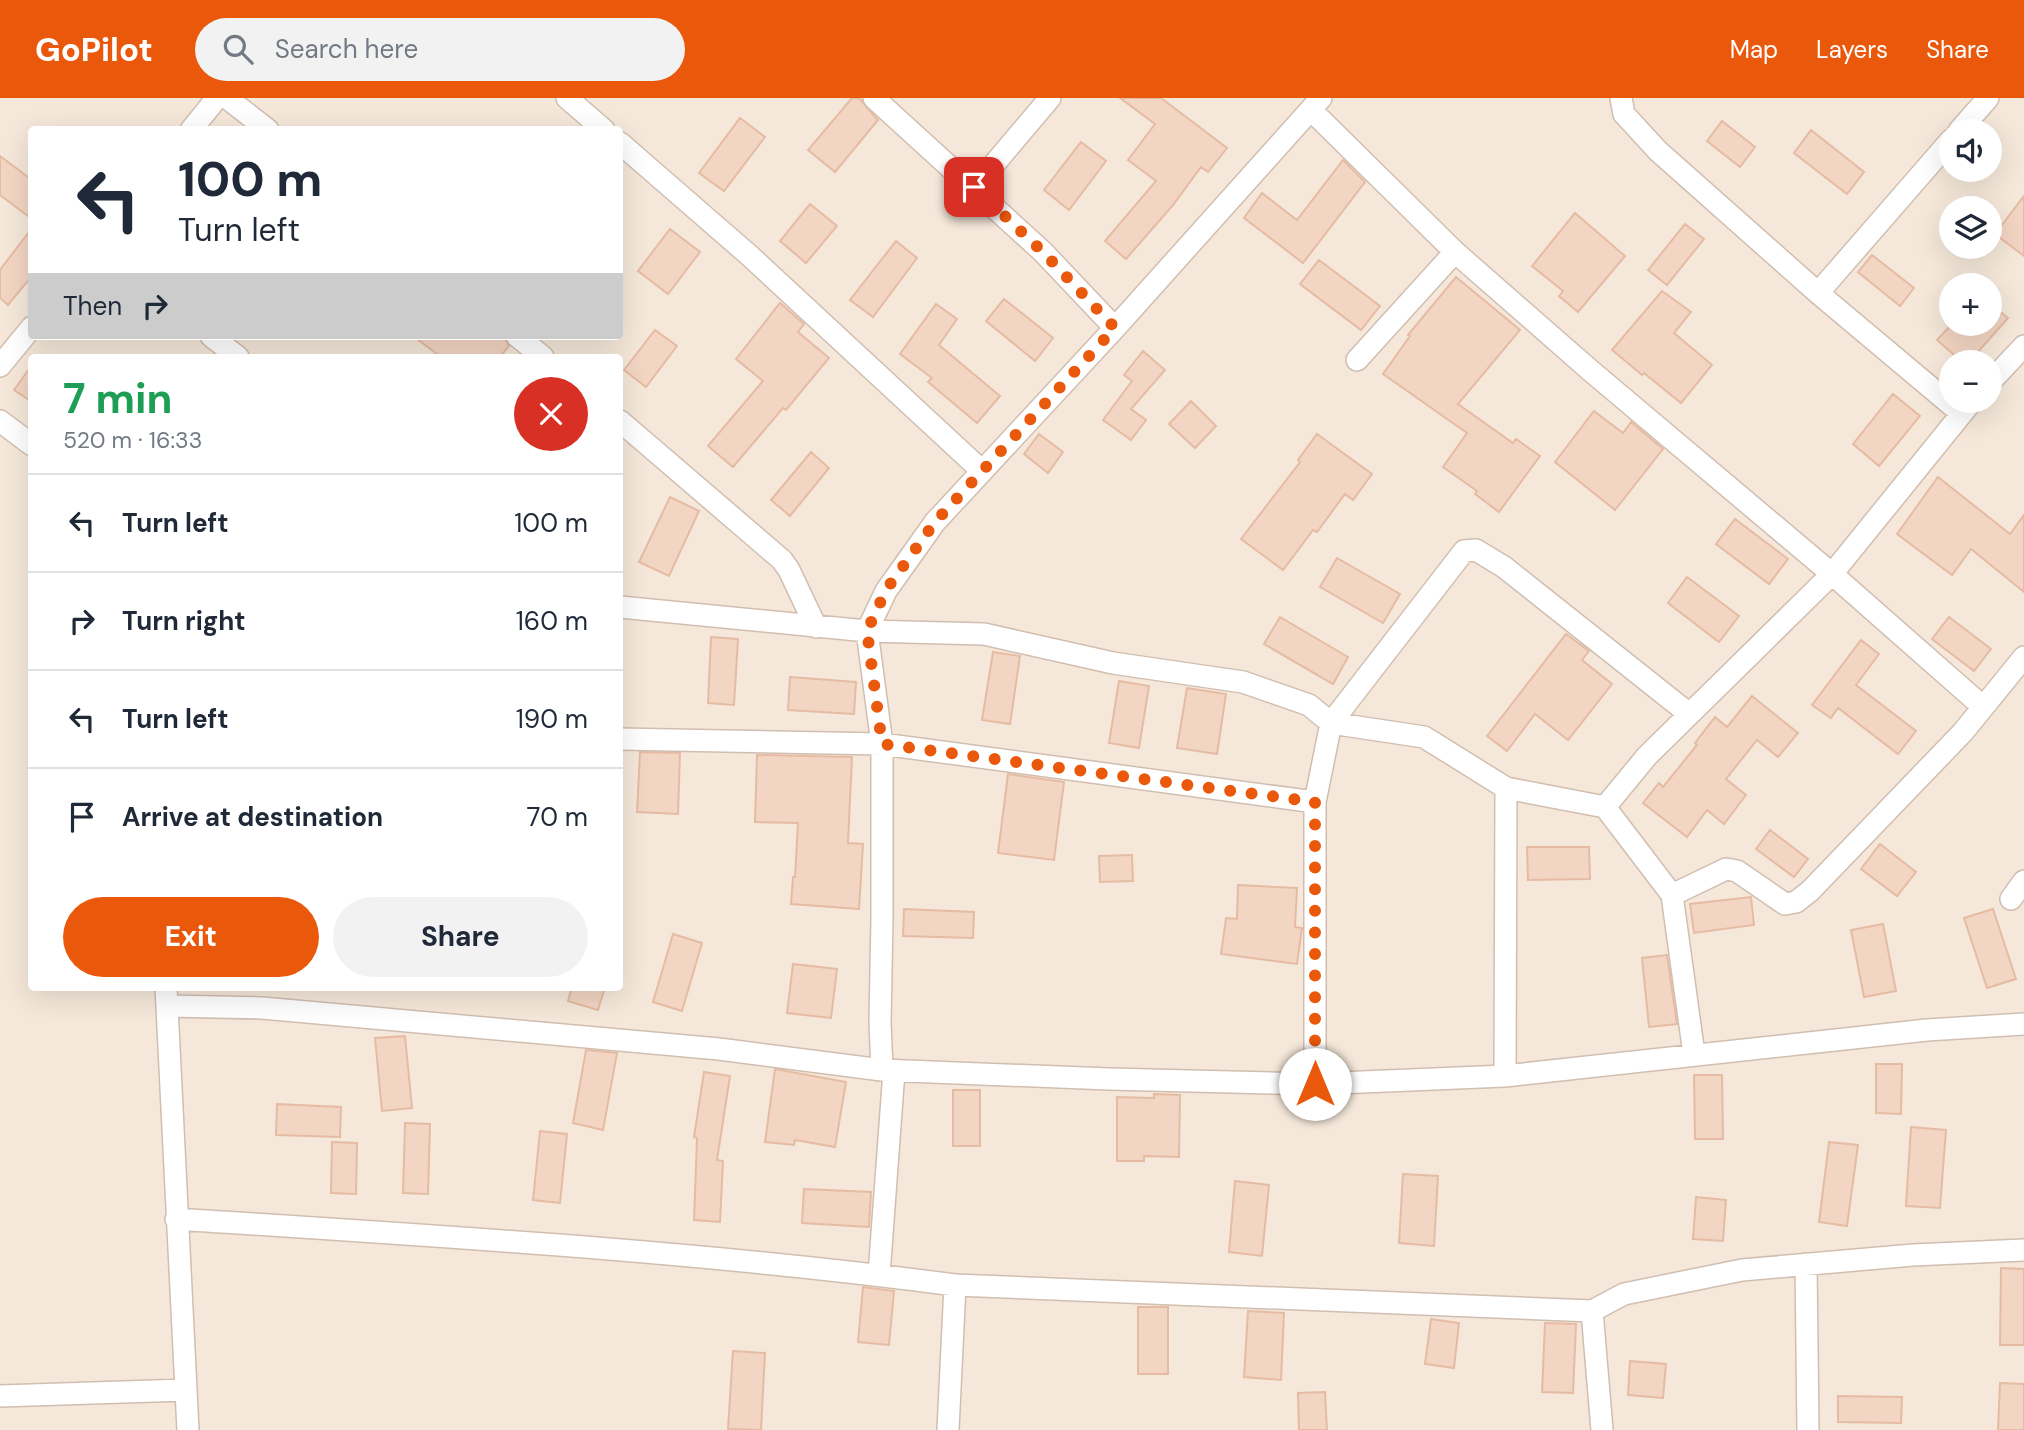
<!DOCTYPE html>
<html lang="en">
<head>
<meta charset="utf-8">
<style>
	:root { --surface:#fff; --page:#f2f2f3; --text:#1f2937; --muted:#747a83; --line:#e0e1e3; --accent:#ea580c }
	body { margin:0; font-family:"DM Sans",sans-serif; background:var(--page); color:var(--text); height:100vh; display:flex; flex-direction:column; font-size:26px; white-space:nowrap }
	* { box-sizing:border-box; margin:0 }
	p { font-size:23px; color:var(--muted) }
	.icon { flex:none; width:38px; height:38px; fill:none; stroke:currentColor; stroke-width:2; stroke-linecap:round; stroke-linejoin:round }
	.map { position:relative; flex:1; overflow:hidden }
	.drawer { position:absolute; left:28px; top:256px; width:595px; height:637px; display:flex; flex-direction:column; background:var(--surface); border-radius:7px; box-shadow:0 7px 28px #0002 }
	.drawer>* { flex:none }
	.hud { position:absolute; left:28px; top:28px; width:595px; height:214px; border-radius:7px; box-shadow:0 7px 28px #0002; background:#fff; color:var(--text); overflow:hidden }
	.fabs { position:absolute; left:1939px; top:21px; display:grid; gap:14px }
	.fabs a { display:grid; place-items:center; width:63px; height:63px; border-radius:50%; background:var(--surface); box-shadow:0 7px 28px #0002; font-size:35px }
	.pin { position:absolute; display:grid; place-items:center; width:60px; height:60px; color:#fff; margin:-30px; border-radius:14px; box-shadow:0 4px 10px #0006 }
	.me { position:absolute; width:77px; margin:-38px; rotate:0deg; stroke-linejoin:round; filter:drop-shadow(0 0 5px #0008) }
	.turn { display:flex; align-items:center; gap:24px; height:147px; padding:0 35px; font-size:32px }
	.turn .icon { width:91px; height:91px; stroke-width:2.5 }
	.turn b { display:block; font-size:49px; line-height:60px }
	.then { display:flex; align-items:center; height:66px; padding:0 35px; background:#0003; gap:14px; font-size:26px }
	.round { display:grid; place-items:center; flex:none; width:74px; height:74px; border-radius:37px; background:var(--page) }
	.overview { display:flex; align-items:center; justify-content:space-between; height:119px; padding:0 35px }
	h1 { font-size:42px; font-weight:700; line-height:52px; color:#1e9e55 }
	.primary-button { display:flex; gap:14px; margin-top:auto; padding:14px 35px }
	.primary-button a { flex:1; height:80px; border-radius:42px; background:var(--accent); color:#fff; font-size:28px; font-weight:700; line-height:80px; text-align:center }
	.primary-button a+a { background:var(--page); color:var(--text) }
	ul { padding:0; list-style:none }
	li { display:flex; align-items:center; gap:21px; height:98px; padding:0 35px; border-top:2px solid var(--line) }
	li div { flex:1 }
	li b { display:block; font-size:26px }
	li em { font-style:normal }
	header { display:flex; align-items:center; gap:42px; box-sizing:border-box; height:98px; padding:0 35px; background:var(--accent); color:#fff }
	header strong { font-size:33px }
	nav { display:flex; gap:38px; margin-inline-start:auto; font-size:24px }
	.search { width:490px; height:63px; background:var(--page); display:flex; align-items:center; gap:18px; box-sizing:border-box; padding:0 24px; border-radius:38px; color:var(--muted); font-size:26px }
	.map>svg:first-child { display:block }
	.residential { fill:#f5e8da; fill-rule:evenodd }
	.building { fill:#f3d5c3; stroke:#e6bba3; stroke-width:2 }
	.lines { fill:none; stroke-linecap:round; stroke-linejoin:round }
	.minor-casing { stroke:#d1beb0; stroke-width:24 }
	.minor { stroke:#fff; stroke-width:21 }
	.route { stroke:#ea580c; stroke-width:12; stroke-dasharray:0 21.6 }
</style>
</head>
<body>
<header>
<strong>GoPilot</strong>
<div class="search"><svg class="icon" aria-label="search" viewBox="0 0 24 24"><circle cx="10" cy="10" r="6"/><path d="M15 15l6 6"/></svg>Search here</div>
<nav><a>Map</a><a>Layers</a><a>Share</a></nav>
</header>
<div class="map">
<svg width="2024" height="1332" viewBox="0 0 2024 1332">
	<rect width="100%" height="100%" fill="#fdf6ec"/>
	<path class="residential" d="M0,0H2024V1332H0ZM32,32H620V238H32ZM1951,33H1990V72H1951ZM1951,110H1990V149H1951ZM1951,187H1990V226H1951ZM32,259H620V889H32ZM1951,264H1990V303H1951Z"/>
	<path class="building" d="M852,0H859L878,22L835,74L808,52Z
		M1120,0H1161L1227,50L1208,74L1201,69L1173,107L1126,161L1105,143L1156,83L1128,62L1155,26Z
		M740,20L765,39L724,93L699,75Z
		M1722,23L1755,49L1740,69L1707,43Z
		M1811,32L1864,74L1847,96L1794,55Z
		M1081,44L1106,63L1069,112L1044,92Z
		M0,58L32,82V121L0,97Z
		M1343,62L1365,84L1303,165L1244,120L1262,95L1297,122Z
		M2024,98V158L1995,136Z
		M810,106L837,128L806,165L780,143Z
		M1575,115L1625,158L1578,214L1559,198L1563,193L1532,168Z
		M1685,126L1704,141L1667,187L1648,172Z
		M32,130V178L8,207L0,200V172Z
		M670,131L700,154L668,196L638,173Z
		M896,143L917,160L873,219L850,202Z
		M1872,157L1914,190L1900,208L1858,174Z
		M1319,162L1380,208L1361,232L1300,186Z
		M1456,179L1520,232L1458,306L1513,345L1516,341L1540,358L1499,414L1475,396L1477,393L1443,369L1467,335L1383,276L1410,238L1408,237Z
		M1662,193L1691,214L1674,235L1712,267L1681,305L1644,275L1642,277L1612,252Z
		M1004,201L1053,240L1035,263L986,223Z
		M780,205L804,226L798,234L829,260L786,312L783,310L733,369L708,348L763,283L736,261Z
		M1990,205L2008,220L1969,264H1962L1937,242L1952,226H1990Z
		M936,206L957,221L939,247L1000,298L977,325L928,284L932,280L900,256Z
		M655,232L677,248L646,289L624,272Z
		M413,238H504L509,248L500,259H441Z
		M1143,253L1165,272L1131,311L1146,322L1131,342L1103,322L1132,283L1124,277Z
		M32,267V304L14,292Z
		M1893,296L1920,318L1879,368L1853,346Z
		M1191,303L1216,328L1195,350L1169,326Z
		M1594,313L1623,335L1631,324L1663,351L1615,412L1555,364Z
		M1039,336L1063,354L1048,375L1024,356Z
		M1317,336L1372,376L1353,402L1345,396L1317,434L1313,432L1283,472L1241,441L1300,364L1298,362Z
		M811,354L829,370L790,418L771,402Z
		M1938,379L2010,436L2024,417V494L1971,451L1952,477L1897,436Z
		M670,399L699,413L669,478L639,464Z
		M1735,421L1788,461L1769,486L1716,446Z
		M1337,460L1400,496L1383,525L1320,489Z
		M1687,479L1739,518L1719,544L1668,505Z
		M1280,519L1348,559L1333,586L1264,546Z
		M1949,519L1991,551L1974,573L1932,541Z
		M1566,536L1589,553L1582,562L1612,586L1568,642L1535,616L1507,653L1487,638Z
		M711,539L738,541L734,607L708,605Z
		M1861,542L1879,556L1856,587L1916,633L1898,656L1838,610L1831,620L1812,607Z
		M993,554L1020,558L1010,626L982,622Z
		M790,579L856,584L854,616L788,612Z
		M1119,583L1149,588L1139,650L1109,645Z
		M1187,590L1226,596L1217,656L1177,650Z
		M1752,598L1798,635L1778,659L1757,642L1726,681L1746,697L1724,726L1707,712L1687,739L1643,705L1659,685L1663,689L1697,647L1695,645L1715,619L1727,629Z
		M640,654L680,655L678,716L637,714Z
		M757,657L852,659L848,745L863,746L859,811L791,806L793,779H795L798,725L755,724Z
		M1008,676L1064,684L1054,762L998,755Z
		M1770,732L1808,761L1794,779L1756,751Z
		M1880,746L1916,774L1897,798L1861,771Z
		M1527,749H1589L1590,781L1528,782Z
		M1132,757L1133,783L1100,784L1099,758Z
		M1238,787L1297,790L1295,829L1302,830L1297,866L1221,856L1226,820L1237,821Z
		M1751,799L1754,827L1694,835L1690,806Z
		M904,811L974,814L973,840L903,838Z
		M1993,811L2016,881L1987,890L1964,820Z
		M1883,826L1896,893L1864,899L1851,832Z
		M673,836L702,845L682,913L653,904Z
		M1667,857L1677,926L1649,929L1642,860Z
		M793,866L837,871L831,920L787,915Z
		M572,889H605L598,912L568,903Z
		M405,938L412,1010L382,1013L375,940Z
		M586,952L617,955L603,1032L573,1025Z
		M1876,966H1902L1901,1016L1876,1015Z
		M775,971L846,984L835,1049L795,1042L794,1047L765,1044Z
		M704,974L730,978L717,1062L723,1063L720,1124L694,1122L697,1040L694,1039Z
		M1694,977H1722L1723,1041H1695Z
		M953,992H980V1048H953Z
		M1154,996L1180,997L1179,1059L1144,1058V1063H1117V999L1154,1000Z
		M277,1006L341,1009L340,1039L276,1037Z
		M405,1025L430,1026L428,1096L403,1095Z
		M1911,1029L1946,1032L1940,1110L1906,1108Z
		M540,1033L567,1036L560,1105L533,1102Z
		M332,1044L357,1045L356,1096L331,1095Z
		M1829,1044L1858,1047L1847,1128L1819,1124Z
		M1403,1076L1438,1078L1434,1148L1399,1145Z
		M1235,1083L1269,1087L1262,1158L1229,1154Z
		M804,1091L871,1094L869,1129L802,1125Z
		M1696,1099L1726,1102L1723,1143L1693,1141Z
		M2001,1170L2024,1171V1247H2000Z
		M863,1189L894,1193L889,1247L858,1244Z
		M1138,1209H1168V1276H1138Z
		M1248,1213L1284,1215L1281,1282L1244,1279Z
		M1431,1221L1459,1225L1454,1270L1425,1266Z
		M1545,1225L1576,1226L1573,1295L1542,1294Z
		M733,1253L765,1255L761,1332L728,1331Z
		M1630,1263L1666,1266L1663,1300L1628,1297Z
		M2000,1285L2024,1286V1332H1998Z
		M1325,1294L1327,1332H1299L1298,1295Z
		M1838,1298L1902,1299L1901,1325L1838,1324Z"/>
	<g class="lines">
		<defs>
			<path id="minor" d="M227,0L268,32
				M567,0L604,32
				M874,0L1043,154L1115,230
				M1621,0L1624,16L1658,53L1818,195L1951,42
				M1311,12L1455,154L1591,273L1832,476L1982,608
				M191,32L217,0
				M1959,33L1988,0
				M620,45L750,158L982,373
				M974,90L1050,0
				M1818,195L1961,315
				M211,238L238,259
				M517,238L543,259
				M1357,262L1455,154
				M0,268L32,229
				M1990,284L2024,248
				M0,323L32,347
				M620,323L782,462L789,472L816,529
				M620,509L867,533L984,536L1113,565L1243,584L1309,607L1331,625L1424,639L1506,690L1605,709L1672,797
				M620,641L882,646L1315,704
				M1605,709L1647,658L1832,476L1972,303
				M2011,801L2024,783
				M166,889L188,1332
				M168,908L262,910L719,951L882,972L1109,981L1315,986L1505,978L1927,932L2024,926
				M1694,956L1672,797L1726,771L1737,773L1785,806L1796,804L1810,793L1963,634L2024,559
				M882,972L880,924L882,820V646L867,533L886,493L935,424L1115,230L1321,0
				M1505,978L1506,690
				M1315,986V704L1331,625L1464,453L1476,452L1504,469L1688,615
				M176,1121C436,1138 696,1153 955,1187L1592,1213L1624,1196L1742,1172L1913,1157L2024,1152
				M1806,1166L1808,1332
				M879,1177L894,973
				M1592,1213L1602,1332
				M0,1298L185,1292
				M948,1332L955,1187"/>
		</defs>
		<use href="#minor" class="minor-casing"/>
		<use href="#minor" class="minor"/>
	</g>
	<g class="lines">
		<path class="route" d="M974,89L1043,154L1115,230L935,424L886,492L867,533L882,646L1315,704V986"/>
	</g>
</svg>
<div class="fabs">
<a><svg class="icon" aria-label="sound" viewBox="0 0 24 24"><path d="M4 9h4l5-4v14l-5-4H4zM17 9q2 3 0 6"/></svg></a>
<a><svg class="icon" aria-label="layers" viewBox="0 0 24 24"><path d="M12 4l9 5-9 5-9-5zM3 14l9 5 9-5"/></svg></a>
<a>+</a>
<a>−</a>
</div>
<div class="pin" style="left:974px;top:89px;background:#d93025"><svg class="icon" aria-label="arrive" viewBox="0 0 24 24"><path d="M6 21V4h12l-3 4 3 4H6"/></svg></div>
<svg class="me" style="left:1315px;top:986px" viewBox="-20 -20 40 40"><circle r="19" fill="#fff"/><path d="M0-13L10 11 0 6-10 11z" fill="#ea580c"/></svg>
<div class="hud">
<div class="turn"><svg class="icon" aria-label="left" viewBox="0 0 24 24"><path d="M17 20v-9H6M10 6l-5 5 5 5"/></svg><div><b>100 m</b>Turn left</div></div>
<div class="then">Then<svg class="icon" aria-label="right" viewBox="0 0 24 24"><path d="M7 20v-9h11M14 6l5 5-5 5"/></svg></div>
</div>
<section class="drawer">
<div class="overview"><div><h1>7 min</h1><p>520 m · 16:33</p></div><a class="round" style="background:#d93025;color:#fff"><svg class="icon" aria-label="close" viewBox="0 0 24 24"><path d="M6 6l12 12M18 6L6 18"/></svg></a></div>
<ul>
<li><svg class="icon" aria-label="left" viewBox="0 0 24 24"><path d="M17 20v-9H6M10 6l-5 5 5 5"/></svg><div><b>Turn left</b></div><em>100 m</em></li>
<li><svg class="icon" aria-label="right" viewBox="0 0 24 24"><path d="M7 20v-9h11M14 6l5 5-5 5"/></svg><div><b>Turn right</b></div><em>160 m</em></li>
<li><svg class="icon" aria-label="left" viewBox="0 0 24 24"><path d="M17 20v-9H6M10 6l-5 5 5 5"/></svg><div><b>Turn left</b></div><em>190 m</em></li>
<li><svg class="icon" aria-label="arrive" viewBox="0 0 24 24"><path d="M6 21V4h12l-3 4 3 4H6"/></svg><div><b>Arrive at destination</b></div><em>70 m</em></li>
</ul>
<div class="primary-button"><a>Exit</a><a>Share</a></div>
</section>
</div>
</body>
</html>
